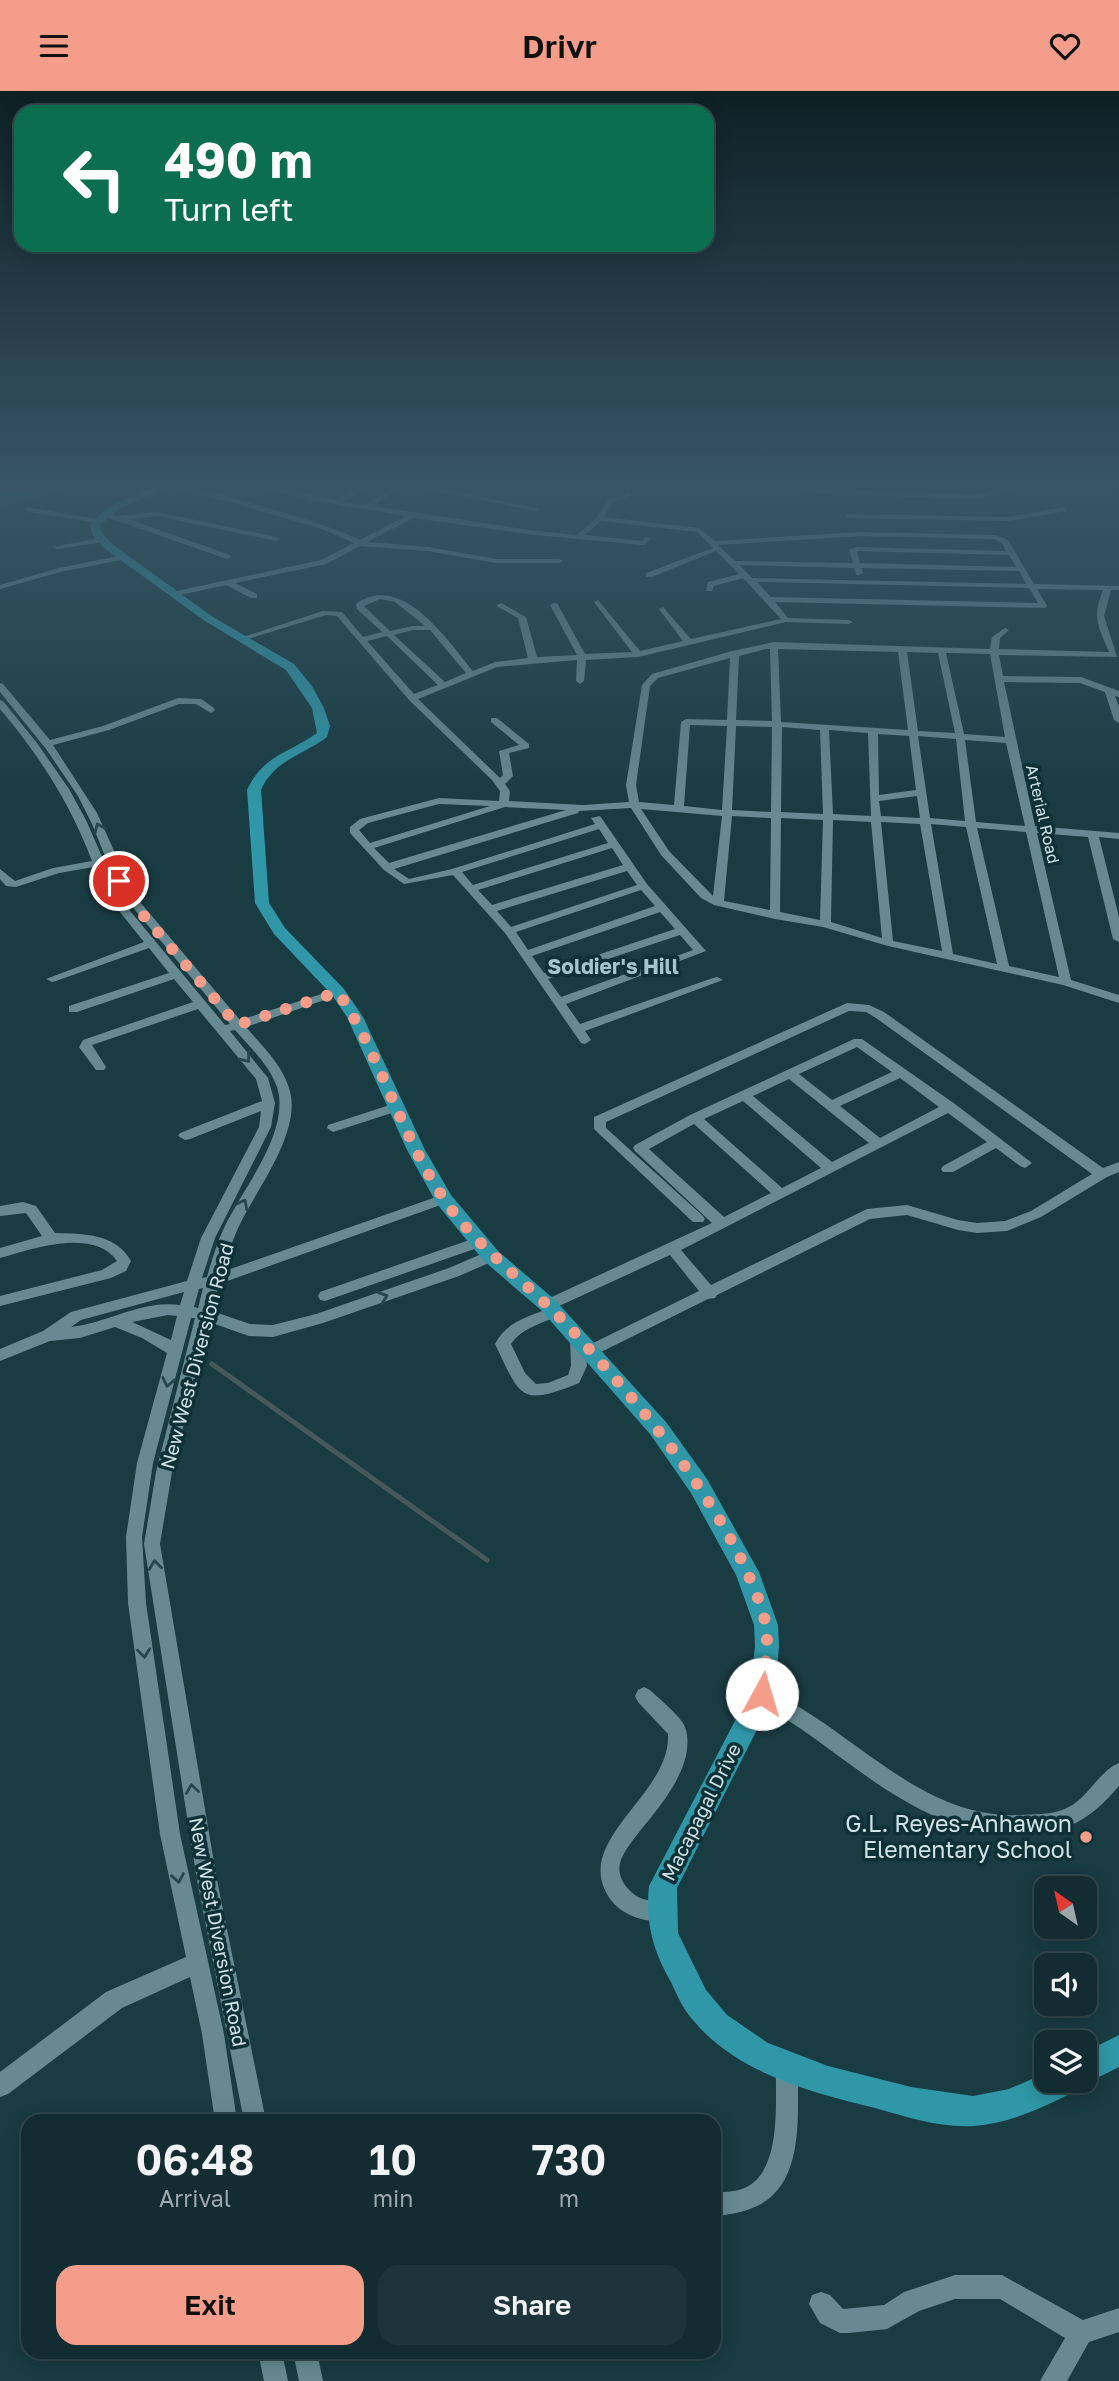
<!DOCTYPE html>
<html lang="en">
<head>
<meta charset="utf-8">
<style>
	:root { --surface:#132c32; --page:#1c343a; --text:#f1f3f6; --muted:#9da7ac; --line:#32484d; --accent:#f49d8b }
	body { margin:0; font-family:"Golos Text",sans-serif; background:var(--page); color:var(--text); height:100vh; display:flex; flex-direction:column; font-size:26px; white-space:nowrap }
	* { box-sizing:border-box; margin:0 }
	p { font-size:23px; color:var(--muted) }
	.icon { flex:none; width:38px; height:38px; fill:none; stroke:currentColor; stroke-width:2; stroke-linecap:round; stroke-linejoin:round }
	.map { position:relative; flex:1; overflow:hidden }
	.panel { position:absolute; left:21px; top:2023px; width:700px; height:245px; display:flex; flex-direction:column; background:var(--surface); border-radius:21px; box-shadow:0 4px 18px #0003,0 0 0 2px var(--line) }
	.panel>* { flex:none }
	.hud { position:absolute; left:14px; top:14px; width:700px; height:147px; border-radius:21px; box-shadow:0 4px 18px #0003,0 0 0 2px var(--line); background:#0b6e4f; color:#fff; overflow:hidden }
	.needle { width:46px; rotate:326deg }
	.buttons { position:absolute; left:1034px; top:1785px; display:grid; gap:14px }
	.buttons a { display:grid; place-items:center; width:63px; height:63px; border-radius:14px; background:var(--surface); box-shadow:0 4px 18px #0003,0 0 0 2px var(--line); font-size:35px }
	.pin { position:absolute; display:grid; place-items:center; width:60px; height:60px; color:#fff; margin:-30px; border:4px solid #fff; border-radius:50%; box-shadow:0 2px 7px #0007 }
	.me { position:absolute; width:77px; margin:-38px; rotate:6deg; stroke-linejoin:round; filter:drop-shadow(0 0 5px #0008) }
	.turn { display:flex; align-items:center; gap:24px; height:147px; padding:0 35px; font-size:32px }
	.turn .icon { width:91px; height:91px; stroke-width:2.5 }
	.turn b { display:block; font-size:49px; line-height:60px }
	.eta { display:flex; justify-content:space-evenly; align-items:center; height:119px; text-align:center }
	.eta b { font-size:42px; font-weight:600; line-height:49px }
	.cta { display:flex; gap:14px; margin-top:auto; padding:14px 35px }
	.cta a { flex:1; height:80px; border-radius:21px; background:var(--accent); color:#111; font-size:28px; font-weight:600; line-height:80px; text-align:center }
	.cta a+a { background:var(--page); color:var(--text) }
	header { display:flex; justify-content:space-between; align-items:center; height:91px; padding:0 35px; background:var(--accent); color:#111; font-size:32px; font-weight:600 }
	.map>svg:first-child { display:block }
	.green { fill:#036978 }
	.lines { fill:none; stroke-linecap:round; stroke-linejoin:round }
	.stream { stroke:#46585c; stroke-width:5 }
	.minor { fill:#678a92; fill-rule:evenodd }
	.major { fill:#2f97a7; fill-rule:evenodd }
	.oneway { stroke:#24474e }
	.route { stroke:#f49d8b; stroke-width:12; stroke-dasharray:0 21.6 }
	.poi-dot { fill:#f49d8b; stroke:#0e3137; stroke-width:2.5 }
	.labels { text-anchor:middle; stroke-width:7; stroke-linejoin:round; paint-order:stroke }
	.far-street-label { font-size:16px; fill:#d0e2e6; stroke:#0e3137 }
	.street-label { font-size:19px; fill:#d0e2e6; stroke:#0e3137 }
	.neighbourhood-label { font-size:21px; font-weight:bold; fill:#a1c6ce; stroke:#0e3137 }
	.near-poi-label { font-size:23px; fill:#d0e2e6; stroke:#0e3137; text-anchor:end }
</style>
</head>
<body>
<header><svg class="icon" aria-label="menu" viewBox="0 0 24 24"><path d="M4 6h16M4 12h16M4 18h16"/></svg>Drivr<svg class="icon" aria-label="heart" viewBox="0 0 24 24"><path d="M12 20l-8-8c-3-5 5-10 8-4 3-6 11-1 8 4z"/></svg></header>
<div class="map">
<svg width="1119" height="2290" viewBox="0 0 1119 2290">
	<rect width="100%" height="100%" fill="#193b42"/>
	<path class="green" d="M0,396H67L45,405L0,415Z"/>
	<g class="lines">
		<path class="stream" d="M212,1273L487,1469"/>
		<path class="minor" d="M165,396C197,396 230,406 261,415C295,425 328,434 360,449L406,425L311,409L262,396H274L337,409L358,396H366L344,411L365,414L394,396H402L373,415L536,440L577,444L596,427L608,409L629,402L631,405L613,411L604,426L699,437L714,450L861,441L995,444L1008,449L1034,493L1119,495V499H1111L1104,525L1117,566L999,564L1003,585L1081,586L1119,600V606L1115,605L1119,616V632L1114,629L1105,601L1080,592L1004,591L1035,735L1119,742V748L1099,746L1119,826V851L1113,848L1088,746L1037,742L1071,889L1119,904V912L1063,894L888,855L823,836L775,828L714,814L701,807L661,764L631,717L579,720L578,722L394,778L409,788L452,778L595,733L591,727L600,725L647,793L706,860L566,913L580,933L713,887L717,886L723,889L585,940L591,949L585,953L581,952L505,842L453,784L404,793L384,779L350,742V736L360,728L439,707L499,710L500,700L492,689L409,609L337,525L326,524L241,550L237,548L323,520L342,521L363,546L382,541L357,518L356,513C402,480 447,549 473,580L495,571L528,567L518,527L498,516L497,514L501,512L526,526L537,566L577,564L550,514L554,512H557L585,563L632,561L594,511L598,509L640,560L683,550L659,518L663,516L691,548L781,528L743,487L714,495L712,500H706L708,491L739,483L716,460L652,486H646V482L713,457L697,441L601,430L585,444L642,450L646,446L650,448L644,454L536,444L414,427L367,451L428,456L496,468H559L563,470L559,472H496L428,460L360,455L326,473L235,492L257,503V507H251L226,494L175,505H172V501L321,469L354,452L322,438L227,410ZM861,445L994,448L1002,452L1006,460L855,456L849,459L853,472L735,470L718,454ZM857,460L1009,464L1016,476L860,472ZM739,474L854,477L856,484H859L863,482L862,477L1019,480L1026,493L752,487ZM757,491L1029,497L1038,512L771,506ZM1037,498L1103,499C1092,527 1098,535 1109,561L999,558L1000,547L1009,539L1005,537L992,546L990,558L774,551L732,560L652,583L642,594L626,694L629,711L583,714L509,710L510,700L505,693L513,685L509,662L529,657V653L497,627H491V631L519,654L499,660L503,684L500,687L418,608L497,576L577,569L576,590L580,593L584,590L586,569L638,566L786,531L849,533L853,531L849,529L788,527L775,511L1046,517L1047,515ZM380,508L395,511L425,535H413L390,540L364,515ZM413,539H430L466,582L445,591L394,544ZM387,545L438,594L414,603L367,550ZM766,558H770L772,630L736,629L739,565ZM778,558L898,561L908,639L781,631ZM907,561L938,562L955,642L918,640ZM946,562L990,563L1005,646L964,643ZM730,567L727,629L686,628L681,631L674,714L639,711L636,694L650,595L658,587ZM690,634L727,635L722,719L684,715ZM736,635L772,636L771,721L732,719ZM782,636L820,639L823,723L781,721ZM829,639L868,642L871,725L833,723ZM878,643L909,645L916,699L879,704ZM918,645L956,648L965,730L930,727ZM965,649L1006,652L1025,735L976,731ZM917,705L920,727L881,725L879,710ZM439,713L490,715L370,752L359,739L368,732ZM505,716L566,719L389,772L374,757ZM641,718L722,725L713,805L669,760ZM732,725L771,727L770,819L724,810ZM781,727L823,729L820,829L780,821ZM833,729L871,731L882,847L831,831ZM881,731L920,733L942,860L893,850ZM931,733L966,736L997,873L953,863ZM977,737L1026,741L1059,886L1009,875ZM599,738L608,752L473,794L462,781ZM612,757L623,774L492,814L478,799ZM627,780L637,794L511,836L497,820ZM641,799L655,815L528,859L516,841ZM660,821L675,838L544,882L532,865ZM680,844L693,859L561,906L548,888Z
			M417,396H432L540,418L536,420Z
			M793,396L977,404L1008,396H1020L977,408L818,403Z
			M26,416L97,428L101,430L97,432L23,420Z
			M1064,416L1067,420L1008,430L848,427L844,425L848,423L1008,426Z
			M158,421L276,446L280,448L276,450L158,425L128,428L230,464L231,466L227,468L101,424L105,422L117,425Z
			M101,447H104V451L57,458L53,456Z
			M124,464H127V468L60,481L0,498V494L59,477Z
			M0,592L3,593L50,649L103,635L178,607L201,608L214,617L215,619L211,622L196,613H179L109,639L53,654L97,722L134,804L240,929L334,899H342L344,901L342,903L246,936C261,954 282,973 289,997C303,1038 259,1095 241,1131C233,1147 228,1164 222,1181L439,1105L444,1103L451,1108L449,1111L219,1193L212,1220L250,1233L273,1234L316,1223L449,1177L486,1161L491,1160L498,1165L496,1169L459,1185L323,1232L273,1246L249,1245L209,1231L172,1381L160,1453L217,1789L266,2030H244L197,1789L144,1453L156,1381L195,1227H191L153,1372L142,1446L146,1512L180,1743L224,1943L237,2030H215L202,1943L190,1886L122,1917L8,2003L0,2006V1981L106,1901L186,1866L160,1743L128,1512L126,1446L137,1372L167,1262L142,1247L115,1236L80,1247L50,1250L0,1270V1258L43,1240L71,1221L187,1190L201,1147L259,1036L261,1020L190,1048L185,1049L178,1045L180,1042L262,1010L256,988L198,918L92,954L106,976L104,979H96L79,956L83,949L193,911L174,888L77,921H69V915L169,882L149,857L56,890L52,891L46,888L144,851L111,810L94,776L59,782L16,796L6,795L0,788V778L15,790L53,777L92,770C70,712 39,664 0,618V609L3,610L37,652L69,698L86,729L121,809L225,934L230,933L125,807L113,785L92,733L78,705L46,658L0,601ZM235,939C250,956 269,974 277,996C291,1040 243,1097 225,1135C217,1151 212,1169 207,1186L202,1187L215,1147L271,1036L275,1012L268,987L230,940ZM203,1197L198,1217L194,1216L199,1198ZM184,1201L180,1214C141,1209 108,1232 71,1236L81,1229ZM168,1224L177,1225L171,1249L132,1231Z
			M847,912L869,914L884,921L1103,1077L1119,1071V1081L1107,1086L1041,1126L1007,1140L977,1142L958,1139L907,1124L870,1128L717,1204L715,1207L708,1208L595,1264L586,1265L587,1275L579,1292C520,1316 521,1307 495,1253C506,1232 524,1227 545,1219L541,1214L543,1210L712,1132L635,1060L633,1057L635,1054L690,1024L854,948H862L955,1013L1032,1072L1025,1077L1020,1075L996,1057L953,1081H943L941,1078L943,1075L987,1051L948,1022L681,1159L711,1194L867,1118L907,1114L958,1129L977,1132L1005,1130L1031,1120L1092,1083L876,927L866,921L849,920L606,1031V1037L703,1125L705,1128L703,1131H693L594,1038V1026ZM857,956L892,981L832,1009L799,983ZM900,987L939,1016L880,1047L840,1015ZM789,988L869,1052L832,1071L753,1005ZM743,1010L821,1077L782,1097L704,1028ZM694,1033L771,1102L724,1126L649,1058ZM670,1164L699,1200L585,1256L582,1242H572L570,1246L571,1275L568,1284L548,1292L536,1293L525,1282L511,1253C522,1237 542,1232 559,1225L561,1221L557,1216Z
			M396,1012L401,1013L402,1016L401,1019L333,1041L327,1037L328,1034Z
			M23,1111L36,1115L55,1142C84,1143 115,1142 131,1170L126,1180L111,1187L0,1215V1205L102,1179L117,1170C94,1136 31,1158 0,1167V1157L42,1145L26,1122L0,1125V1115Z
			M478,1146L483,1147L485,1151L483,1155L325,1210L320,1209L318,1205L320,1201Z
			M762,1594C775,1599 787,1609 799,1616C869,1658 932,1728 1020,1724C1033,1723 1049,1724 1062,1719C1087,1711 1097,1681 1119,1672V1695C1089,1730 1068,1741 1023,1743C941,1747 876,1692 814,1647C795,1633 775,1622 756,1609L753,1603L756,1597Z
			M644,1596L650,1599C659,1608 684,1627 686,1639C695,1675 661,1714 640,1740C633,1749 623,1761 620,1772C617,1785 625,1797 635,1804C644,1811 656,1809 666,1813L669,1820L666,1827C654,1832 641,1829 630,1824C617,1818 609,1809 604,1797C582,1744 671,1701 668,1643L638,1611L635,1605L638,1599Z
			M787,1965L795,1968L798,1976C797,2021 806,2092 757,2115C743,2122 729,2123 714,2126V2102C723,2101 733,2101 742,2098C783,2083 775,2011 776,1976L779,1968Z
			M955,2184H1002L1083,2229L1119,2217V2241L1089,2251L1067,2290H1040L1065,2247L1000,2208H955L919,2220L887,2238L849,2242H840L820,2232L809,2213L812,2204L821,2201L830,2204L843,2218L884,2214L904,2201Z
			M258,2261H282L288,2290H264Z
			M293,2261H317L323,2290H299Z"/>
		<path class="major" d="M154,396H168L121,417L100,434L102,442L112,453L213,526L294,573L312,595L324,617L330,635L327,646C303,664 274,669 261,699L269,812L285,837L344,898L363,926L425,1059L451,1104L498,1160L555,1209L666,1331L707,1388L759,1481L778,1534L779,1555L775,1603L677,1797L678,1842L706,1899L727,1924L768,1952L828,1975L911,1996L973,2005L1009,1998L1046,1982V1990H1085V1961L1119,1944V1976L1085,1993L1078,1990L1074,2001C1043,2016 1009,2033 974,2035C940,2037 907,2026 875,2017C810,2001 736,1982 692,1928C683,1918 677,1904 671,1891C653,1860 645,1831 649,1795L750,1601L755,1555L754,1534L736,1484L691,1402L650,1343L541,1219L484,1170L437,1113L407,1059L347,926L332,904L274,843L255,812L247,699C264,663 288,663 317,642L312,617L286,579L205,530L104,457L92,443L90,433C107,414 131,405 154,396Z"/>
	</g>
	<defs><path id="oneway-chevron" d="M-2-3.5L2.5 0L-2 3.5" fill="none" stroke-width="1.6" stroke-linecap="round" stroke-linejoin="round" transform="scale(1.75)"/></defs>
	<g class="oneway">
		<use href="#oneway-chevron" transform="translate(99 737) rotate(-114)"/>
		<use href="#oneway-chevron" transform="translate(246 967) rotate(51)"/>
		<use href="#oneway-chevron" transform="translate(243 1113) rotate(-63)"/>
		<use href="#oneway-chevron" transform="translate(383 1206) rotate(-19)"/>
		<use href="#oneway-chevron" transform="translate(168 1291) rotate(102)"/>
		<use href="#oneway-chevron" transform="translate(155 1474) rotate(-97)"/>
		<use href="#oneway-chevron" transform="translate(144 1562) rotate(83)"/>
		<use href="#oneway-chevron" transform="translate(192 1698) rotate(-98)"/>
		<use href="#oneway-chevron" transform="translate(178 1787) rotate(80)"/>
	</g>
	<linearGradient id="sky" x2="0" y2="1"><stop stop-color="#0e2024"/><stop offset="0.55" stop-color="#385565"/><stop offset="1" stop-color="#385565" stop-opacity="0"/></linearGradient>
	<rect width="1119" height="717" fill="url(#sky)"/>
	<g class="lines">
		<path class="route" d="M119,790L144,825L237,934L338,901C381,965 400,1043 444,1108C472,1150 511,1179 547,1214C568,1233 586,1255 605,1276C658,1336 706,1398 742,1470C751,1490 762,1513 766,1535C769,1557 764,1581 762,1603"/>
	</g>
	<circle class="poi-dot" cx="1086" cy="1746" r="7"/>
	<g class="labels">
		<g class="far-street-label">
			<text transform="translate(1043 723) rotate(77)" y="6">Arterial Road</text>
		</g>
		<g class="street-label">
			<text transform="translate(197 1265) rotate(-75)" y="7">New West Diversion Road</text>
			<text transform="translate(701 1721) rotate(-63)" y="7">Macapagal Drive</text>
			<text transform="translate(218 1841) rotate(79)" y="7">New West Diversion Road</text>
		</g>
		<g class="neighbourhood-label">
			<text x="613" y="883">Soldier's Hill</text>
		</g>
		<g class="near-poi-label">
			<text x="1072" y="1741">G.L. Reyes-Anhawon<tspan x="1072" dy="26">Elementary School</tspan></text>
		</g>
	</g>
</svg>
<div class="buttons">
<a><svg class="needle" viewBox="-14 -14 28 28"><path d="M0-13l5 13h-10z" fill="#e53935"/><path d="M0 13l5-13h-10z" fill="#9da7ac"/></svg></a>
<a><svg class="icon" aria-label="sound" viewBox="0 0 24 24"><path d="M4 9h4l5-4v14l-5-4H4zM17 9q2 3 0 6"/></svg></a>
<a><svg class="icon" aria-label="layers" viewBox="0 0 24 24"><path d="M12 4l9 5-9 5-9-5zM3 14l9 5 9-5"/></svg></a>
</div>
<div class="pin" style="left:119px;top:790px;background:#d93025"><svg class="icon" aria-label="arrive" viewBox="0 0 24 24"><path d="M6 21V4h12l-3 4 3 4H6"/></svg></div>
<svg class="me" style="left:762px;top:1603px" viewBox="-20 -20 40 40"><circle r="19" fill="#fff"/><path d="M0-13L10 11 0 6-10 11z" fill="#f49d8b"/></svg>
<div class="hud">
<div class="turn"><svg class="icon" aria-label="left" viewBox="0 0 24 24"><path d="M17 20v-9H6M10 6l-5 5 5 5"/></svg><div><b>490 m</b>Turn left</div></div>
</div>
<section class="panel">
<div class="eta">
<div><b>06:48</b><p>Arrival</p></div>
<div><b>10</b><p>min</p></div>
<div><b>730</b><p>m</p></div>
</div>
<div class="cta"><a>Exit</a><a>Share</a></div>
</section>
</div>
</body>
</html>
